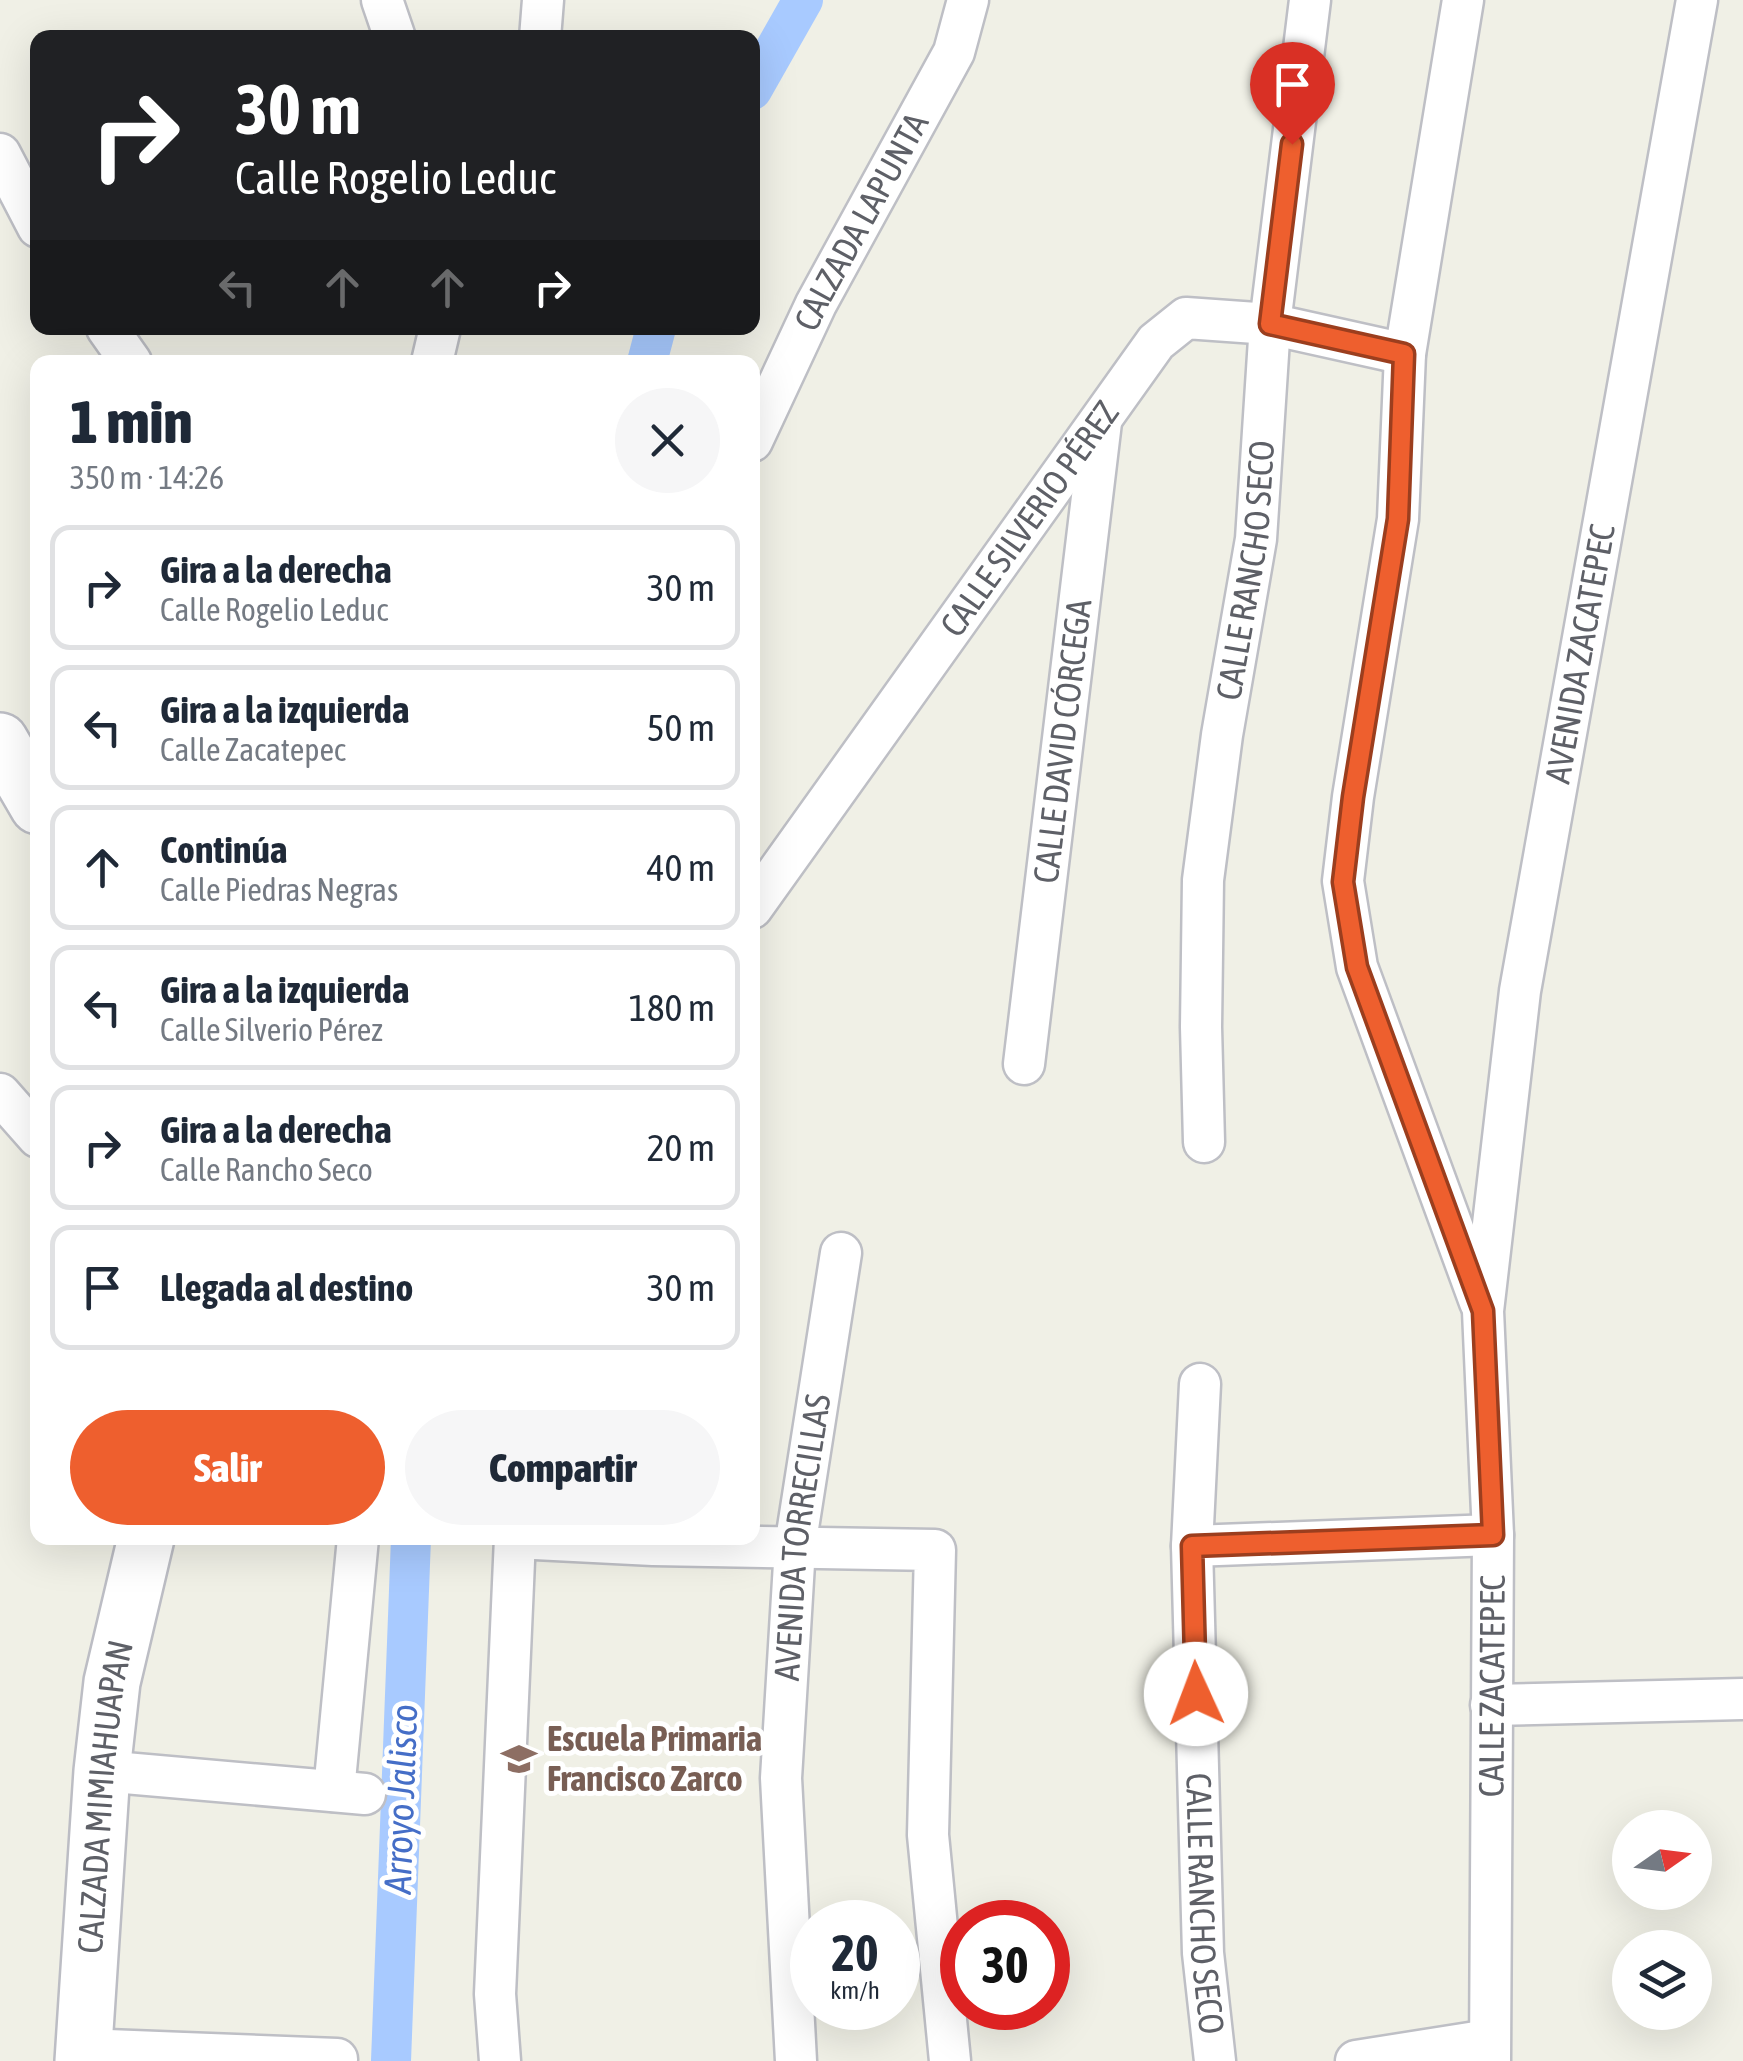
<!DOCTYPE html>
<html lang="es">
<head>
<meta charset="utf-8">
<style>
	:root { --surface:#fff; --page:#f6f6f7; --text:#1f2937; --muted:#747a83; --line:#e0e1e3; --accent:#ee5f2e }
	body { margin:0; font-family:"Asap Condensed",sans-serif; background:var(--page); color:var(--text); height:100vh; display:flex; flex-direction:column; font-size:38px; white-space:nowrap }
	* { box-sizing:border-box; margin:0 }
	p { font-size:32px; color:var(--muted) }
	.icon { flex:none; width:55px; height:55px; fill:none; stroke:currentColor; stroke-width:2; stroke-linecap:round; stroke-linejoin:round }
	.map { position:relative; flex:1; overflow:hidden }
	.panel { position:absolute; left:30px; top:355px; width:730px; height:1190px; display:flex; flex-direction:column; background:var(--surface); border-radius:20px; box-shadow:0 10px 40px #0002 }
	.panel>* { flex:none }
	.guide { position:absolute; left:30px; top:30px; width:730px; height:305px; border-radius:20px; box-shadow:0 10px 40px #0002; background:#202124; color:#fff; overflow:hidden }
	.needle { width:65px; rotate:76deg }
	.tools { position:absolute; left:1612px; top:1810px; display:grid; gap:20px }
	.tools a { display:grid; place-items:center; width:100px; height:100px; border-radius:50%; background:var(--surface); box-shadow:0 10px 40px #0002; font-size:50px }
	.speed { position:absolute; left:790px; top:1900px; display:flex; gap:20px; font-size:50px; font-weight:700; text-align:center }
	.speed>* { display:grid; place-content:center; width:130px; height:130px; border-radius:50%; background:var(--surface); box-shadow:0 10px 40px #0002; line-height:1 }
	.speed small { font-size:25px; font-weight:400 }
	.speed .limit { border:15px solid #d22; background:#fff; color:#111 }
	.pin { position:absolute; display:grid; place-items:center; width:85px; height:85px; color:#fff; margin:-102px -42px; border-radius:50% 50% 50% 0; rotate:-45deg; box-shadow:0 0 10px #0007 }
	.pin .icon { rotate:45deg }
	.me { position:absolute; width:110px; margin:-55px; rotate:358deg; stroke-linejoin:round; filter:drop-shadow(0 0 8px #0008) }
	.turn { display:flex; align-items:center; gap:35px; height:210px; padding:0 40px; font-size:45px }
	.turn .icon { width:130px; height:130px; stroke-width:2.5 }
	.turn b { display:block; font-size:70px; line-height:85px }
	.lanes { display:flex; align-items:center; height:95px; padding:0 40px; background:#0003; justify-content:center; gap:50px; direction:ltr }
	.lanes .off { opacity:.35 }
	.round { display:grid; place-items:center; flex:none; width:105px; height:105px; border-radius:52px; background:var(--page) }
	.headline { display:flex; align-items:center; justify-content:space-between; height:170px; padding:0 40px }
	h1 { font-size:60px; font-weight:800; line-height:75px }
	.button { display:flex; gap:20px; margin-top:auto; padding:20px 40px }
	.button a { flex:1; height:115px; border-radius:60px; background:var(--accent); color:#fff; font-size:40px; font-weight:800; line-height:115px; text-align:center }
	.button a+a { background:var(--page); color:var(--text) }
	ul { padding:0; list-style:none }
	li { display:flex; align-items:center; gap:30px; height:125px; margin:0 20px 15px; padding:0 20px; border:5px solid var(--line); border-radius:20px }
	li div { flex:1 }
	li b { display:block; font-size:38px }
	li em { font-style:normal }
	.map>svg:first-child { display:block }
	.lines { fill:none; stroke-linecap:round; stroke-linejoin:round }
	.canal { stroke:#a8caff; stroke-width:40 }
	.minor-casing { stroke:#bebfc5; stroke-width:45 }
	.secondary-casing { stroke:#bcbdc4; stroke-width:60 }
	.minor { stroke:#fff; stroke-width:40 }
	.secondary { stroke:#fff; stroke-width:55 }
	.route-casing { stroke:#9b3e1e; stroke-width:25 }
	.route { stroke:#ee5f2e; stroke-width:18 }
	.labels { text-anchor:middle; stroke-width:10; stroke-linejoin:round; paint-order:stroke }
	.street-label { font-size:35px; fill:#5e6067; stroke:#fff }
	.education-label { font-size:35px; font-weight:bold; fill:#785e54; stroke:#fff; text-anchor:start }
	.water-label { font-size:38px; font-style:italic; fill:#456ec7; stroke:#fff }
</style>
</head>
<body>
<div class="map">
<svg width="1743" height="2061" viewBox="0 0 1743 2061">
	<rect width="100%" height="100%" fill="#f0f0e6"/>
	<g class="lines">
		<path class="canal" d="M752,90L803,0
			M647,362L656,328
			M391,2061L411,1538"/>
		<defs>
			<g id="minor">
				<path d="M382,0L395,38"/>
				<path d="M1463,0L1405,354L1398,519L1353,797L1343,881L1357,967L1480,1302"/>
				<path d="M540,38L543,0"/>
				<path d="M0,154L38,227"/>
				<path d="M107,328L131,362"/>
				<path d="M432,362L440,328"/>
				<path id="s1" d="M752,441L816,304L954,52L968,0"/>
				<path id="s2" d="M752,908L1156,342L1186,318L1270,324L1405,354"/>
				<path id="s3" d="M1024,1064L1101,422"/>
				<path d="M0,1094L38,1137"/>
				<path id="s4" d="M1204,1142L1201,1027L1203,880L1222,735L1256,539L1270,324L1310,0"/>
				<path id="s5" d="M1200,1384L1192,1546L1203,1953L1215,2061"/>
				<path d="M515,1538L653,1545L935,1550L928,1835L950,2061"/>
				<path d="M1192,1546L1493,1535"/>
				<path d="M1491,1705L1743,1699"/>
				<path d="M102,1771L365,1794"/>
				<path d="M334,1791L358,1538"/>
				<path d="M82,2049L337,2059"/>
				<path d="M500,2061L495,1994L515,1538"/>
				<path id="s6" d="M796,2061L781,1778L795,1547L841,1253"/>
				<path d="M1356,2061L1489,2040"/>
				<path id="s7" d="M1490,2061L1493,1535L1483,1311L1520,991L1697,0"/>
			</g>
			<g id="secondary">
				<path d="M0,741L38,806"/>
				<path id="s8" d="M83,2061L102,1771L112,1682L146,1538"/>
			</g>
		</defs>
		<use href="#minor" class="minor-casing"/>
		<use href="#secondary" class="secondary-casing"/>
		<use href="#minor" class="minor"/>
		<use href="#secondary" class="secondary"/>
	</g>
	<g class="lines">
		<defs>
			<path id="route" d="M1196,1694L1192,1546L1493,1535L1483,1311L1357,967L1343,882L1353,797L1398,519L1404,354L1270,324L1292,144"/>
		</defs>
		<use href="#route" class="route-casing"/>
		<use href="#route" class="route"/>
	</g>
	<defs>
		<symbol id="school-bare" viewBox="-9 -9 18 18"><path d="M0-5L7-2L0 1L-7-2ZM-4 1L0 2.5L4 1V4Q0 6-4 4Z" fill="#8d6e63" stroke="#fff" stroke-width="2.5" paint-order="stroke"/></symbol>
	</defs>
	<g fill-rule="evenodd">
		<use href="#school-bare" x="494" y="1734" width="50" height="50"/>
	</g>
	<g class="labels">
		<g class="street-label">
			<text dy="12" stroke="none"><textPath href="#s1" startOffset="245">CALZADA LAPUNTA</textPath></text>
			<text dy="12" stroke="none"><textPath href="#s2" startOffset="478">CALLE SILVERIO PÉREZ</textPath></text>
			<text dy="12" stroke="none"><textPath href="#s4" startOffset="575">CALLE RANCHO SECO</textPath></text>
			<text dy="12" stroke="none"><textPath href="#s7" startOffset="1415">AVENIDA ZACATEPEC</textPath></text>
			<text dy="12" stroke="none"><textPath href="#s3" startOffset="325">CALLE DAVID CÓRCEGA</textPath></text>
			<text dy="12" stroke="none"><textPath href="#s6" startOffset="525">AVENIDA TORRECILLAS</textPath></text>
			<text dy="12" stroke="none"><textPath href="#s7" startOffset="375">CALLE ZACATEPEC</textPath></text>
			<text dy="12" stroke="none"><textPath href="#s8" startOffset="265">CALZADA MIMIAHUAPAN</textPath></text>
			<text dy="12" stroke="none"><textPath href="#s5" startOffset="520">CALLE RANCHO SECO</textPath></text>
		</g>
		<g class="education-label">
			<text x="547" y="1751">Escuela Primaria<tspan x="547" dy="40">Francisco Zarco</tspan></text>
		</g>
		<g class="water-label">
			<text transform="translate(401 1799) rotate(-88)" y="13">Arroyo Jalisco</text>
		</g>
	</g>
</svg>
<div class="tools">
<a><svg class="needle" viewBox="-14 -14 28 28"><path d="M0-13l5 13h-10z" fill="#e53935"/><path d="M0 13l5-13h-10z" fill="#747a83"/></svg></a>
<a><svg class="icon" aria-label="layers" viewBox="0 0 24 24"><path d="M12 4l9 5-9 5-9-5zM3 14l9 5 9-5"/></svg></a>
</div>
<div class="speed"><div>20<small>km/h</small></div><div class="limit">30</div></div>
<div class="pin" style="left:1292px;top:144px;background:#d93025"><svg class="icon" aria-label="arrive" viewBox="0 0 24 24"><path d="M6 21V4h12l-3 4 3 4H6"/></svg></div>
<svg class="me" style="left:1196px;top:1694px" viewBox="-20 -20 40 40"><circle r="19" fill="#fff"/><path d="M0-13L10 11 0 6-10 11z" fill="#ee5f2e"/></svg>
<div class="guide">
<div class="turn"><svg class="icon" aria-label="right" viewBox="0 0 24 24"><path d="M7 20v-9h11M14 6l5 5-5 5"/></svg><div><b>30 m</b>Calle Rogelio Leduc</div></div>
<div class="lanes"><svg class="icon off" aria-label="left" viewBox="0 0 24 24"><path d="M17 20v-9H6M10 6l-5 5 5 5"/></svg><svg class="icon off" aria-label="ahead" viewBox="0 0 24 24"><path d="M12 20V5M6 11l6-6 6 6"/></svg><svg class="icon off" aria-label="ahead" viewBox="0 0 24 24"><path d="M12 20V5M6 11l6-6 6 6"/></svg><svg class="icon" aria-label="right" viewBox="0 0 24 24"><path d="M7 20v-9h11M14 6l5 5-5 5"/></svg></div>
</div>
<section class="panel">
<div class="headline"><div><h1>1 min</h1><p>350 m · 14:26</p></div><a class="round"><svg class="icon" aria-label="close" viewBox="0 0 24 24"><path d="M6 6l12 12M18 6L6 18"/></svg></a></div>
<ul>
<li><svg class="icon" aria-label="right" viewBox="0 0 24 24"><path d="M7 20v-9h11M14 6l5 5-5 5"/></svg><div><b>Gira a la derecha</b><p>Calle Rogelio Leduc</p></div><em>30 m</em></li>
<li><svg class="icon" aria-label="left" viewBox="0 0 24 24"><path d="M17 20v-9H6M10 6l-5 5 5 5"/></svg><div><b>Gira a la izquierda</b><p>Calle Zacatepec</p></div><em>50 m</em></li>
<li><svg class="icon" aria-label="ahead" viewBox="0 0 24 24"><path d="M12 20V5M6 11l6-6 6 6"/></svg><div><b>Continúa</b><p>Calle Piedras Negras</p></div><em>40 m</em></li>
<li><svg class="icon" aria-label="left" viewBox="0 0 24 24"><path d="M17 20v-9H6M10 6l-5 5 5 5"/></svg><div><b>Gira a la izquierda</b><p>Calle Silverio Pérez</p></div><em>180 m</em></li>
<li><svg class="icon" aria-label="right" viewBox="0 0 24 24"><path d="M7 20v-9h11M14 6l5 5-5 5"/></svg><div><b>Gira a la derecha</b><p>Calle Rancho Seco</p></div><em>20 m</em></li>
<li><svg class="icon" aria-label="arrive" viewBox="0 0 24 24"><path d="M6 21V4h12l-3 4 3 4H6"/></svg><div><b>Llegada al destino</b></div><em>30 m</em></li>
</ul>
<div class="button"><a>Salir</a><a>Compartir</a></div>
</section>
</div>
</body>
</html>
